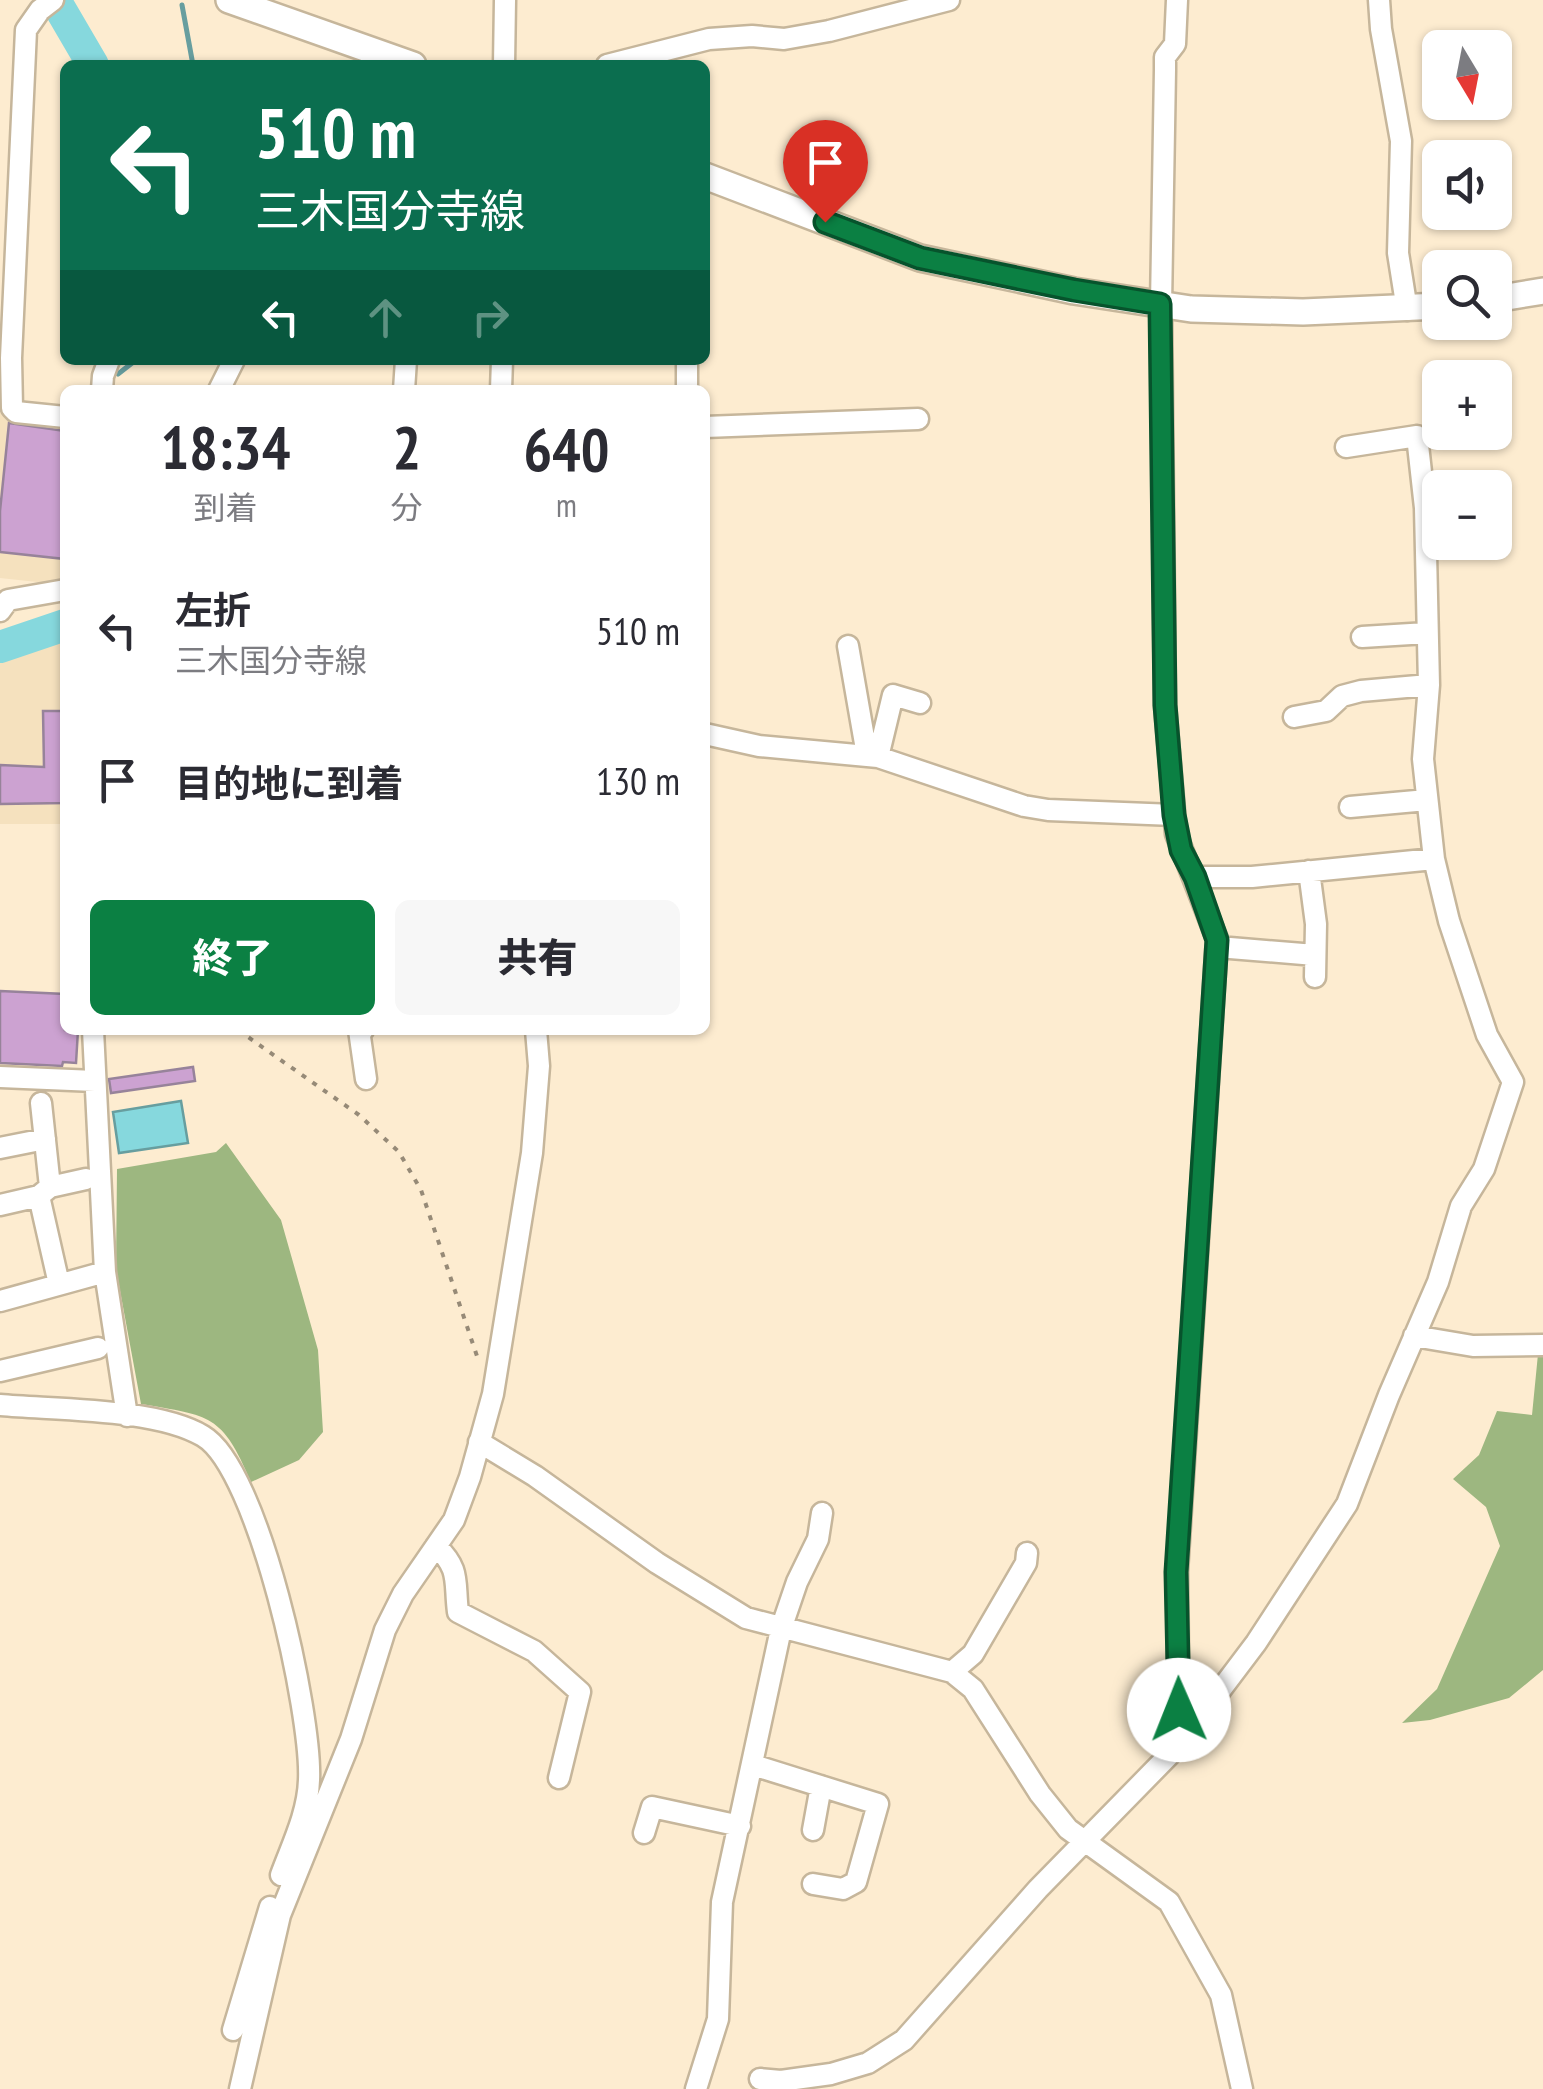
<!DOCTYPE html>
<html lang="ja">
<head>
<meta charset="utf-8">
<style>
	:root { --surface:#fff; --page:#f7f7f7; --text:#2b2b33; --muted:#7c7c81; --accent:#0b8043 }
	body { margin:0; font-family:"PT Sans Narrow","Noto Sans JP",sans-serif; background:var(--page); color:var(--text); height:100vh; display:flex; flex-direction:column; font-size:38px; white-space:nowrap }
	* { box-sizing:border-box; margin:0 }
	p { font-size:32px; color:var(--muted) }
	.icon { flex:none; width:55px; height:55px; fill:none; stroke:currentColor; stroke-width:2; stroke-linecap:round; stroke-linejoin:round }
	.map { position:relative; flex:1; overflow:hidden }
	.details { position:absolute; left:60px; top:385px; width:650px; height:650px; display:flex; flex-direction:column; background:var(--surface); border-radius:15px; box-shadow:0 2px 8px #0004 }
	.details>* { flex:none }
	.banner { position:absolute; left:60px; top:60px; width:650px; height:305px; border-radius:15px; box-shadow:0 2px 8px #0004; background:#0b6e4f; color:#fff; overflow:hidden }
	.needle { width:65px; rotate:170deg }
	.tools { position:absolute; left:1422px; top:30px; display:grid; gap:20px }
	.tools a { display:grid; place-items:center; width:90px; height:90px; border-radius:15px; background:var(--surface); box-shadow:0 2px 8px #0004; font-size:50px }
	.pin { position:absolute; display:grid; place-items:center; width:85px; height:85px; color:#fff; margin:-102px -42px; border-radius:50% 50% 50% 0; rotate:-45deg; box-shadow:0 0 10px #0007 }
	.pin .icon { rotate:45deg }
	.me { position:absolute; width:110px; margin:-55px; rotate:359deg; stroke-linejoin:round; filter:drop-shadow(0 0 8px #0008) }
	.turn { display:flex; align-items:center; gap:35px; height:210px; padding:0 30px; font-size:45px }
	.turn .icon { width:130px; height:130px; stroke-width:2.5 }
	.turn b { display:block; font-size:70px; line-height:85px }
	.lanes { display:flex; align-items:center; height:95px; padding:0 30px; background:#0003; justify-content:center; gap:50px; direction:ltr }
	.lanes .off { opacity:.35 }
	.eta { display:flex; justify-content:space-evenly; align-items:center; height:170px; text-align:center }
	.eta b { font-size:60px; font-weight:800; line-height:70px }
	.cta { display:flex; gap:20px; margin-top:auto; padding:20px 30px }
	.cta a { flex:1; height:115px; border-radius:15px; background:var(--accent); color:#fff; font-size:40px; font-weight:800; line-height:115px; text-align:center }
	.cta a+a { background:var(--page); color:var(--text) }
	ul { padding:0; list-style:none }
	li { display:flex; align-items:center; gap:30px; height:150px; padding:0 30px }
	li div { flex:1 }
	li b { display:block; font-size:38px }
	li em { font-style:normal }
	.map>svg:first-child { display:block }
	.built { fill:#f5e1be }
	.forest { fill:#9db780 }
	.water { fill:#86d8dd; stroke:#679e9f; stroke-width:2.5 }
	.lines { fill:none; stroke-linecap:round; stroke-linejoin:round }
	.stream { stroke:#679e9f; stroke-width:5 }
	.river { stroke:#86d8dd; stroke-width:32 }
	.building { fill:#cca2d1; stroke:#97839a; stroke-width:2.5 }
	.minor-casing { stroke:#c6b69b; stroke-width:25 }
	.major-casing { stroke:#c6b69b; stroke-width:30 }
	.path { stroke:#968a77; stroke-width:4; stroke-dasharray:5 8; stroke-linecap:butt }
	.minor { stroke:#fff; stroke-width:20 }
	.major { stroke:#fff; stroke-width:25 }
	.route-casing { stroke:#07532c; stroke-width:25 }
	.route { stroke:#0b8043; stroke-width:18 }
</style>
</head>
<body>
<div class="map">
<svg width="1543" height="2089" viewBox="0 0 1543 2089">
	<rect width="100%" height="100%" fill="#fdecd0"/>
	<path class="built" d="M0,370L3,411L10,418L65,423V585L0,578Z
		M65,635V824H0V654L37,638Z"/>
	<path class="forest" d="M226,1143L281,1220L318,1350L323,1432L299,1460L251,1482C222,1414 211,1416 141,1404L116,1269L117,1169L216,1152Z
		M1538,1354H1543V1670L1509,1698L1430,1720L1402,1723L1437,1689L1500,1546L1486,1507L1453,1479L1479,1455L1497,1411L1532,1415Z"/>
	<path class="water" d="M181,1101L188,1143L119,1153L113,1112Z"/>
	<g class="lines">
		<path class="stream" d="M182,5L193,65
			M118,374L136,360"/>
		<path class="river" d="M55,0L93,65
			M0,647L65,625"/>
	</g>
	<path class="building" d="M9,423L65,431V559L0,552V511Z
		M43,711H65V803L0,804V765L44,767Z
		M0,991L65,994V1030H78L76,1063L63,1062L62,1066L0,1063Z
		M193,1067L195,1081L111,1093L109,1079Z"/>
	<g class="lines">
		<defs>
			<path id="minor" d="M53,0L40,10L26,30L11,358L12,408L16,412L65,417
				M1379,0L1381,29L1401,141L1398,253L1407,310
				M504,65L505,0
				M607,65L709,39L752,36L784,39L829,31L949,0
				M102,390L103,376L109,360
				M219,390L234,360
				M404,390L406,360
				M501,390L502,360
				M687,390V360
				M705,427L918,419
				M0,611L8,600L65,590
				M1362,637L1427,633
				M848,646L867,755
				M1294,717L1326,711L1342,696L1361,691L1429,685
				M705,734L759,746L878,757L1024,806L1048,810L1174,815
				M878,757L893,695L920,703
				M1350,807L1427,800
				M1309,871L1316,924L1315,977
				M1195,877H1252L1434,859
				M1230,948L1315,955
				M93,1030L105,1272L127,1416
				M363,1030H359L366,1079
				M0,1077L95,1081
				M0,1148L45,1139
				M50,1187L86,1179
				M39,1196L50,1187L41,1103
				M0,1205L39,1196L59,1284
				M0,1301L105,1272
				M1414,1336L1473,1346L1543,1345
				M0,1371L98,1348
				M0,1405C56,1410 156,1408 203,1436C259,1469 312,1715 309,1780C308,1813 292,1845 281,1875
				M479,1442L535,1476L657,1563L746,1618L952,1672L973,1689L1040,1794L1068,1829L1169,1902L1221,1995L1242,2089
				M436,1546C461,1570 454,1581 458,1612L534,1651L580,1692L559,1778
				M952,1672L973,1654L1026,1563L1027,1553
				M1179,1745L1256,1643L1347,1504L1389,1395L1438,1282L1461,1206L1484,1169L1513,1082L1487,1035L1449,921L1434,859L1423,759L1429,685L1425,508L1417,436L1346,447
				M753,1765L878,1804L856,1882L843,1889L813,1884
				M813,1830L821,1786
				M644,1833L652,1807L740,1826
				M233,2030L270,1907
				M760,2079L781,2081L831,2074L868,2063L904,2040L1038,1889L1179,1745L1177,1572L1217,939L1176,834L1165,705L1161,305L1165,70V57L1175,44L1177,0
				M240,2089L280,1915L351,1739L385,1630L403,1594L454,1520L470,1477L493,1394L532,1153L539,1066L536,1030
				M696,2089L718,2019L722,1902L781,1629L797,1582L818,1539L822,1513"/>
			<path id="major" d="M229,0L413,65
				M705,176L920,258L1074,291L1191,309L1303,312L1440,306
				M1495,299L1543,291"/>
		</defs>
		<use href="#minor" class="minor-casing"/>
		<use href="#major" class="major-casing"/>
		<path class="path" d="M238,1030L359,1115L399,1152L421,1190L479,1362"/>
		<use href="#minor" class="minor"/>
		<use href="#major" class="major"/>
	</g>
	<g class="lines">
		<defs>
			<path id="route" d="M825,222L920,258L1074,290L1160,304L1165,705L1174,815L1181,850L1195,877L1217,940L1176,1572L1179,1710"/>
		</defs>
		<use href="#route" class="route-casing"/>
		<use href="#route" class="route"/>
	</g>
</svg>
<div class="tools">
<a><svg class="needle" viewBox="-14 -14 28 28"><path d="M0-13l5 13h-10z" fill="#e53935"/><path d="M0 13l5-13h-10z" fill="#7c7c81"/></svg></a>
<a><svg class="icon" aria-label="sound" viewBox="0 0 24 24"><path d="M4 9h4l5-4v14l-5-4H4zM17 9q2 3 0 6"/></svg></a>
<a><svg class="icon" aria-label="search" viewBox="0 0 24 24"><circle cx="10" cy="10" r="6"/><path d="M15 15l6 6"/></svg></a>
<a>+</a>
<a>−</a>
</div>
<div class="pin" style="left:825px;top:222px;background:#d93025"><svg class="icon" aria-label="arrive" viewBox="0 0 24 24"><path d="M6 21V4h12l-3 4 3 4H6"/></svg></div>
<svg class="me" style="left:1179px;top:1710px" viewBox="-20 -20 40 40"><circle r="19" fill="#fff"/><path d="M0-13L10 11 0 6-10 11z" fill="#0b8043"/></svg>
<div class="banner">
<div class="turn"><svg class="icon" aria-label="left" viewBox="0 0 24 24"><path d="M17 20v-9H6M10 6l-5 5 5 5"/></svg><div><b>510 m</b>三木国分寺線</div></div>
<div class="lanes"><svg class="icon" aria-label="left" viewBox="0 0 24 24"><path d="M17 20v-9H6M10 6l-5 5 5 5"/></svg><svg class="icon off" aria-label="ahead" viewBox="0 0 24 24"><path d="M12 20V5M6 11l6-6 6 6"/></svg><svg class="icon off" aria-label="right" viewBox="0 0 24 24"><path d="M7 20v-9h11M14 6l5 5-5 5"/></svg></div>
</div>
<section class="details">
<div class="eta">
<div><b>18:34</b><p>到着</p></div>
<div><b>2</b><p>分</p></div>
<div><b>640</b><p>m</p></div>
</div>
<ul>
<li><svg class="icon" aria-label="left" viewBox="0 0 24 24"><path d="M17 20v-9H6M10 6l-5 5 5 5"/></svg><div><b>左折</b><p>三木国分寺線</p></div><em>510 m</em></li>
<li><svg class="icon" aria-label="arrive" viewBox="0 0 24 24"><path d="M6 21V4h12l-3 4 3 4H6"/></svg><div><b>目的地に到着</b></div><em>130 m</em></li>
</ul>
<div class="cta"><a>終了</a><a>共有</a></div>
</section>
</div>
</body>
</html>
